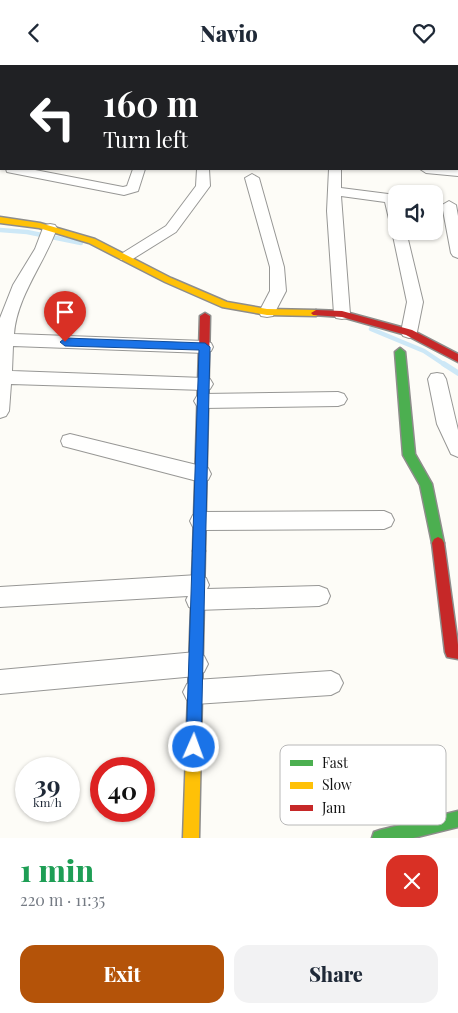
<!DOCTYPE html>
<html lang="en">
<head>
<meta charset="utf-8">
<style>
	:root { --surface:#fff; --page:#f2f2f3; --text:#1f2937; --muted:#747a83; --accent:#b45309 }
	body { margin:0; font-family:"Playfair Display",serif; background:var(--page); color:var(--text); height:100vh; display:flex; flex-direction:column; font-size:19px; white-space:nowrap }
	* { box-sizing:border-box; margin:0 }
	p { font-size:16px; color:var(--muted) }
	.icon { flex:none; width:28px; height:28px; fill:none; stroke:currentColor; stroke-width:2; stroke-linecap:round; stroke-linejoin:round }
	.map { position:relative; height:773px; overflow:hidden }
	.panel { display:flex; flex-direction:column; background:var(--surface); flex:1 }
	.panel>* { flex:none }
	.top-card { position:absolute; left:0px; top:0px; width:459px; height:105px; box-shadow:0 1px 4px #0004; background:#202124; color:#fff; overflow:hidden }
	.controls { position:absolute; left:388px; top:120px; display:grid; gap:10px }
	.controls a { display:grid; place-items:center; width:55px; height:55px; border-radius:10px; background:var(--surface); box-shadow:0 1px 4px #0004; font-size:25px }
	.speed { position:absolute; left:15px; top:692px; display:flex; gap:10px; font-size:25px; font-weight:700; text-align:center }
	.speed>* { display:grid; place-content:center; width:65px; height:65px; border-radius:50%; background:var(--surface); box-shadow:0 1px 4px #0004; line-height:1 }
	.speed small { font-size:12px; font-weight:400 }
	.speed .limit { border:8px solid #d22; background:#fff; color:#111 }
	.pin { position:absolute; display:grid; place-items:center; width:42px; height:42px; color:#fff; margin:-51px -21px; border-radius:50% 50% 50% 0; rotate:-45deg; box-shadow:0 0 5px #0007 }
	.pin .icon { rotate:45deg }
	.me { position:absolute; width:55px; margin:-28px; rotate:2deg; stroke-linejoin:round; filter:drop-shadow(0 0 4px #0008) }
	.turn { display:flex; align-items:center; gap:18px; height:105px; padding:0 20px; font-size:22px }
	.turn .icon { width:65px; height:65px; stroke-width:2.5 }
	.turn b { display:block; font-size:35px; line-height:42px }
	.round { display:grid; place-items:center; flex:none; width:52px; height:52px; border-radius:15px; background:var(--page) }
	.summary { display:flex; align-items:center; justify-content:space-between; height:85px; padding:0 20px }
	h1 { font-size:30px; font-weight:800; line-height:38px; color:#1e9e55 }
	.action { display:flex; gap:10px; margin-top:auto; padding:10px 20px }
	.action a { flex:1; height:58px; border-radius:15px; background:var(--accent); color:#fff; font-size:20px; font-weight:800; line-height:58px; text-align:center }
	.action a+a { background:var(--page); color:var(--text) }
	header { display:flex; justify-content:space-between; align-items:center; height:65px; padding:0 20px; background:var(--surface); font-size:22px; font-weight:800 }
	.map>svg:first-child { display:block }
	.lines { fill:none; stroke-linecap:round; stroke-linejoin:round }
	.stream-far1 { stroke:#cde8f7; stroke-width:4.5 }
	.stream { stroke:#cde8f7; stroke-width:5.5 }
	.street-casing { stroke:#979795; stroke-width:2 }
	.fast-casing { stroke:#8e8d8b; stroke-width:3 }
	.slow-casing { stroke:#8e8d8b; stroke-width:3 }
	.jam-casing { stroke:#8e8d8b; stroke-width:3 }
	.street { fill:#fffffe; fill-rule:evenodd }
	.fast { fill:#4caf50; fill-rule:evenodd }
	.slow { fill:#ffc107; fill-rule:evenodd }
	.jam { fill:#c62828; fill-rule:evenodd }
	.route { fill:#1a73e8; stroke:#114b97 }
	.key { fill:#fff; stroke:#b8b8b8; stroke-width:1 }
	.key-label { font-size:14px; fill:#111 }
</style>
</head>
<body>
<header><svg class="icon" aria-label="back" viewBox="0 0 24 24"><path d="M15 5l-7 7 7 7"/></svg>Navio<svg class="icon" aria-label="heart" viewBox="0 0 24 24"><path d="M12 20l-8-8c-3-5 5-10 8-4 3-6 11-1 8 4z"/></svg></header>
<div class="map">
<svg width="458" height="773" viewBox="0 0 458 773">
	<rect width="100%" height="100%" fill="#fdfcf7"/>
	<g class="lines">
		<path class="stream-far1" d="M0,165L27,167L81,178
			M371,264L424,286L445,300"/>
		<path class="stream" d="M444,299L458,308"/>
		<defs>
			<path id="street" d="M0,15H1V21H0Z
				M0,31H1V37H0Z
				M0,58H1V66H0Z
				M458,103V111L426,108L420,104Z
				M6,104H30L123,122L127,121L133,104H145L138,126L124,130L12,108L7,107Z
				M197,104H209L210,121L176,167L131,195H121L119,192L121,189L166,161L196,121Z
				M329,104H341V123L396,130V158L389,154L385,137L341,131L350,249L348,253L342,254L336,253L334,249L327,146Z
				M252,109L259,113L284,202L286,226L273,251L267,252L261,251L259,247L270,226V202L245,113Z
				M449,136L456,140L458,151V193L453,191L451,188L442,140Z
				M50,159L55,160L57,163C44,199 17,231 14,269L205,276L211,278L213,282L211,286L205,288L13,281L12,306L204,313L210,314L213,319L210,324L204,325L11,319L9,346L6,351L0,353V253L13,220L35,184L43,163L45,160Z
				M396,162V166H406L423,237L417,267L415,271L409,273L403,271L401,267L407,237L392,166Z
				M437,308L443,309L446,314L458,365V392L451,389L437,359L428,314L431,309Z
				M338,327L344,329L347,334L344,339L338,341L203,343L197,341L194,336L197,331L203,329Z
				M70,369L201,401L208,403L211,409L208,415L201,417L63,381L61,376L63,371Z
				M384,446L391,449L394,455L391,461L384,464L200,465L193,462L190,456L193,450L200,447Z
				M198,510L206,513L209,520L207,524L319,521L327,524L330,531L327,538L319,541L197,545L189,542L186,535L188,531L0,542V522Z
				M196,587L204,591L208,599L204,607L196,611L0,629V605Z
				M331,606L339,610L343,618L339,626L331,630L195,639L187,635L183,627L187,619L195,615Z"/>
			<path id="fast" d="M400,283L405,287L415,389L432,419L444,478L442,482L438,484L434,482L432,478L420,420L403,390L395,287Z
				M458,746V762L413,773H372L374,767L380,765Z"/>
			<path id="slow" d="M0,152L40,158L95,174L171,213L227,237L267,244L316,245L321,248L316,251L267,250L222,242L165,217L89,178L39,163L0,158Z
				M199,480L203,482L205,486L199,773H183L193,486L195,482Z"/>
			<path id="jam" d="M316,245L342,246L412,265L458,289V297L406,270L342,252L313,250L311,248Z
				M205,248L210,251L205,486L203,490L199,492L195,490L193,486L200,251Z
				M438,472L442,474L444,478L458,580V594L447,592L445,587L432,478L434,474Z"/>
		</defs>
		<use href="#street" class="street-casing"/>
		<use href="#fast" class="fast-casing"/>
		<use href="#slow" class="slow-casing"/>
		<use href="#jam" class="jam-casing"/>
		<use href="#street" class="street"/>
		<use href="#fast" class="fast"/>
		<use href="#slow" class="slow"/>
		<use href="#jam" class="jam"/>
	</g>
	<path class="route" d="M65,273L205,278L210,282L201,682L199,687L194,689L188,687L186,682L199,285L65,281L60,277Z"/>
	<rect x="280" y="680" width="166" height="80" rx="8" class="key"/>
	<rect x="290" y="695" width="23" height="6" fill="#4caf50"/>
	<rect x="290" y="717" width="23" height="7" fill="#ffc107"/>
	<rect x="290" y="740" width="23" height="6" fill="#c62828"/>
	<g class="key-label">
		<text x="322" y="703">Fast</text>
		<text x="322" y="725">Slow</text>
		<text x="322" y="748">Jam</text>
	</g>
</svg>
<div class="controls">
<a><svg class="icon" aria-label="sound" viewBox="0 0 24 24"><path d="M4 9h4l5-4v14l-5-4H4zM17 9q2 3 0 6"/></svg></a>
</div>
<div class="speed"><div>39<small>km/h</small></div><div class="limit">40</div></div>
<div class="pin" style="left:65px;top:277px;background:#d93025"><svg class="icon" aria-label="arrive" viewBox="0 0 24 24"><path d="M6 21V4h12l-3 4 3 4H6"/></svg></div>
<svg class="me" style="left:194px;top:682px" viewBox="-20 -20 40 40"><circle r="17" fill="#1a73e8" stroke="#fff" stroke-width="3"/><path d="M0-11L8 9 0 5-8 9z" fill="#fff"/></svg>
<div class="top-card">
<div class="turn"><svg class="icon" aria-label="left" viewBox="0 0 24 24"><path d="M17 20v-9H6M10 6l-5 5 5 5"/></svg><div><b>160 m</b>Turn left</div></div>
</div>
</div>
<section class="panel">
<div class="summary"><div><h1>1 min</h1><p>220 m · 11:35</p></div><a class="round" style="background:#d93025;color:#fff"><svg class="icon" aria-label="close" viewBox="0 0 24 24"><path d="M6 6l12 12M18 6L6 18"/></svg></a></div>
<div class="action"><a>Exit</a><a>Share</a></div>
</section>
</body>
</html>
